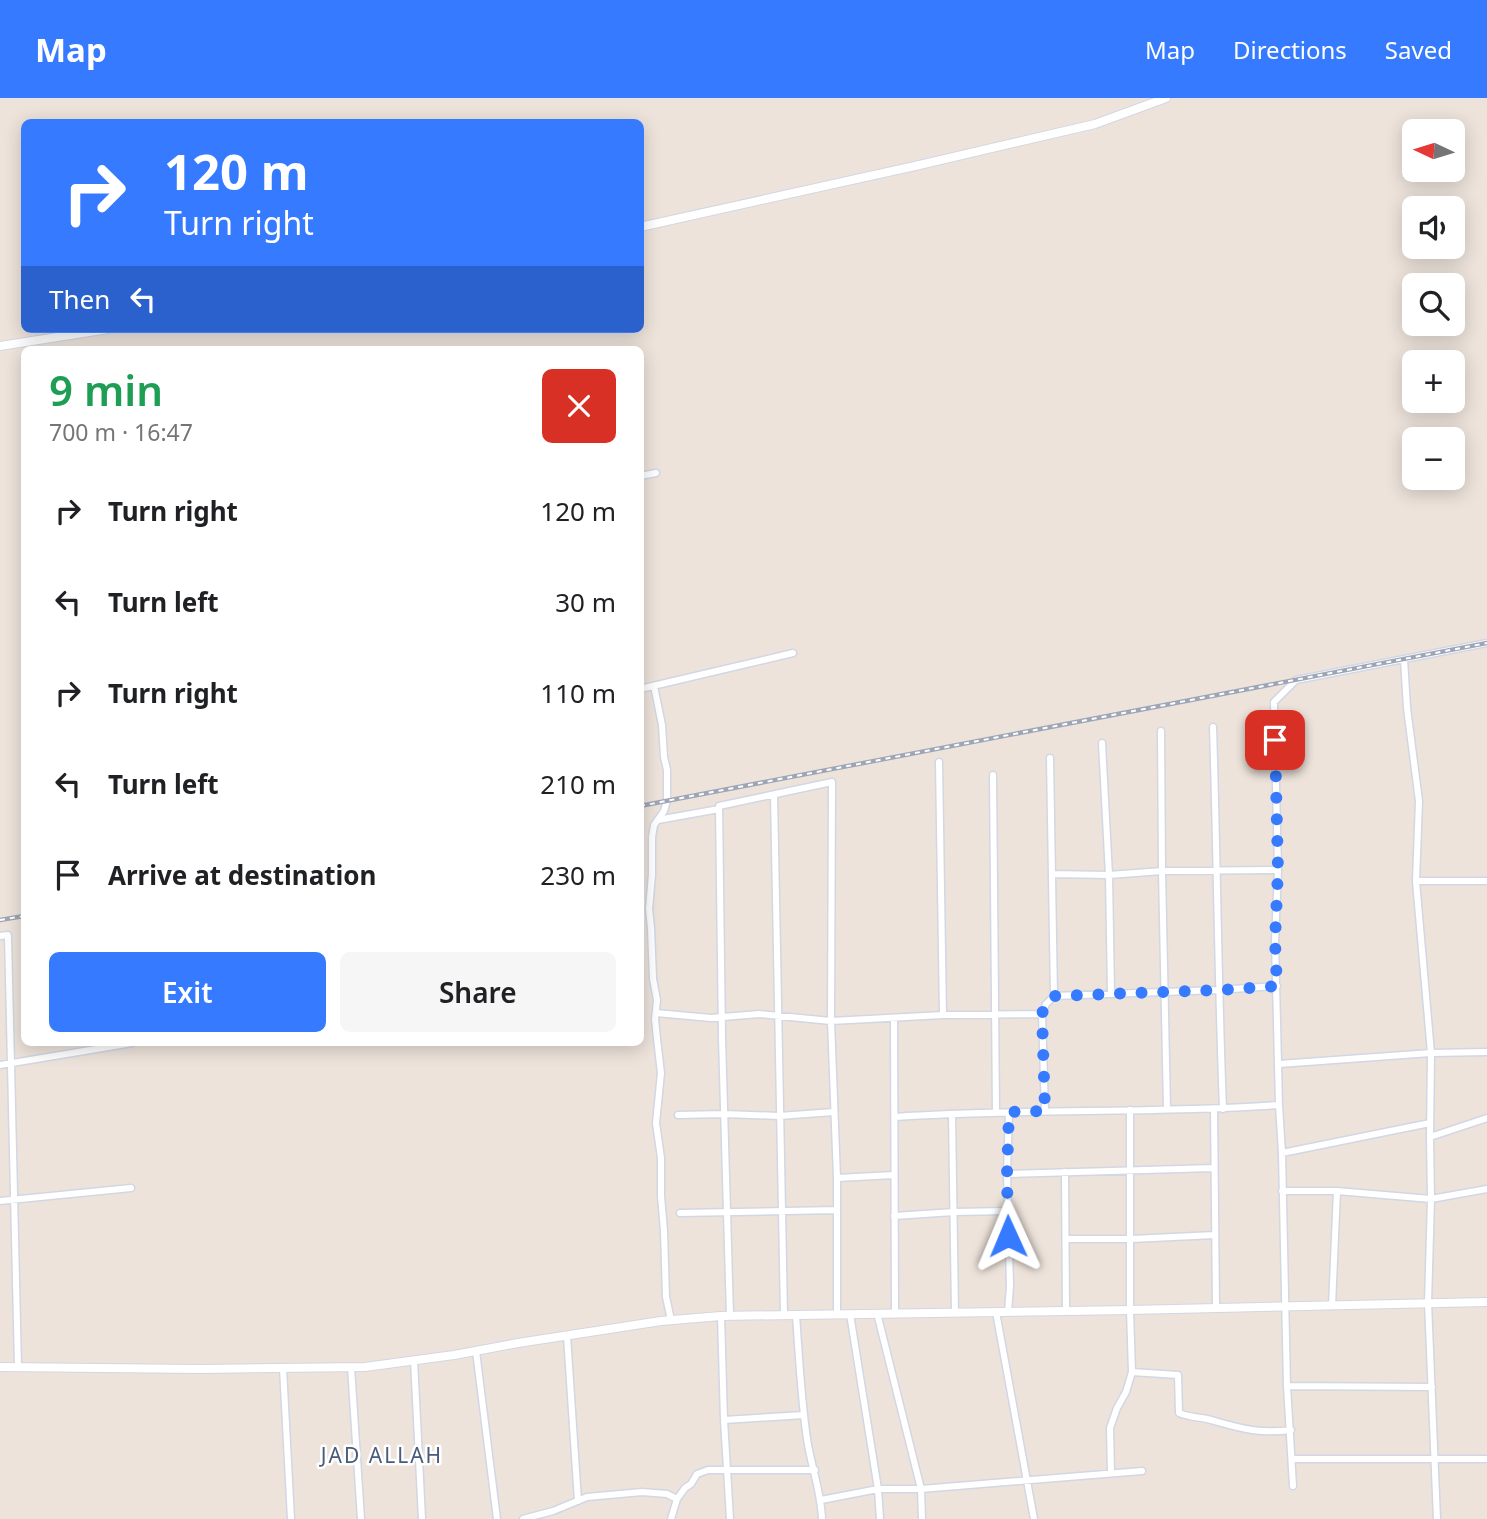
<!DOCTYPE html>
<html lang="en">
<head>
<meta charset="utf-8">
<style>
	:root { --surface:#fff; --page:#f6f6f6; --text:#202124; --muted:#757577; --accent:#367aff }
	body { margin:0; font-family:"Noto Sans",sans-serif; background:var(--page); color:var(--text); height:100vh; display:flex; flex-direction:column; font-size:26px; white-space:nowrap }
	* { box-sizing:border-box; margin:0 }
	p { font-size:23px; color:var(--muted) }
	.icon { flex:none; width:38px; height:38px; fill:none; stroke:currentColor; stroke-width:2; stroke-linecap:round; stroke-linejoin:round }
	.map { position:relative; flex:1; overflow:hidden }
	.panel { position:absolute; left:21px; top:248px; width:623px; height:700px; display:flex; flex-direction:column; background:var(--surface); border-radius:10px; box-shadow:0 4px 18px #0003 }
	.panel>* { flex:none }
	.banner { position:absolute; left:21px; top:21px; width:623px; height:214px; border-radius:10px; box-shadow:0 4px 18px #0003; background:#367aff; color:#fff; overflow:hidden }
	.needle { width:46px; rotate:274deg }
	.controls { position:absolute; left:1402px; top:21px; display:grid; gap:14px }
	.controls a { display:grid; place-items:center; width:63px; height:63px; border-radius:10px; background:var(--surface); box-shadow:0 4px 18px #0003; font-size:35px }
	.pin { position:absolute; display:grid; place-items:center; width:60px; height:60px; color:#fff; margin:-30px; border-radius:14px; box-shadow:0 4px 10px #0006 }
	.me { position:absolute; width:77px; margin:-38px; rotate:359deg; stroke-linejoin:round; filter:drop-shadow(0 0 5px #0008) }
	.turn { display:flex; align-items:center; gap:24px; height:147px; padding:0 28px; font-size:32px }
	.turn .icon { width:91px; height:91px; stroke-width:2.5 }
	.turn b { display:block; font-size:49px; line-height:60px }
	.then { display:flex; align-items:center; height:66px; padding:0 28px; background:#0003; gap:14px; font-size:26px }
	.round { display:grid; place-items:center; flex:none; width:74px; height:74px; border-radius:10px; background:var(--page) }
	.summary { display:flex; align-items:center; justify-content:space-between; height:119px; padding:0 28px }
	h1 { font-size:42px; font-weight:600; line-height:52px; color:#1e9e55 }
	.button { display:flex; gap:14px; margin-top:auto; padding:14px 28px }
	.button a { flex:1; height:80px; border-radius:10px; background:var(--accent); color:#fff; font-size:28px; font-weight:600; line-height:80px; text-align:center }
	.button a+a { background:var(--page); color:var(--text) }
	ul { padding:0; list-style:none }
	li { display:flex; align-items:center; gap:21px; height:91px; padding:0 28px }
	li div { flex:1 }
	li b { display:block; font-size:26px }
	li em { font-style:normal }
	header { display:flex; align-items:center; gap:42px; box-sizing:border-box; height:98px; padding:0 35px; background:var(--accent); color:#fff }
	header strong { font-size:33px }
	nav { display:flex; gap:38px; margin-inline-start:auto; font-size:24px }
	.map>svg:first-child { display:block }
	.lines { fill:none; stroke-linecap:round; stroke-linejoin:round }
	.minor-casing { stroke:#d1d7e4; stroke-width:9 }
	.tertiary-casing { stroke:#d1d7e4; stroke-width:10 }
	.minor { stroke:#fff; stroke-width:6 }
	.tertiary { stroke:#fff; stroke-width:8 }
	.rail-casing { stroke:#9ea5b6; stroke-width:4.5 }
	.rail { stroke:#fff; stroke-width:2; stroke-dasharray:5; stroke-linecap:butt }
	.route { stroke:#367aff; stroke-width:12; stroke-dasharray:0 21.6 }
	.labels { text-anchor:middle; stroke-width:5; stroke-linejoin:round; paint-order:stroke }
	.quarter-label { font-size:21px; letter-spacing:2px; fill:#485a7d; stroke:#fff }
</style>
</head>
<body>
<header>
<strong>Map</strong>
<nav><a>Map</a><a>Directions</a><a>Saved</a></nav>
</header>
<div class="map">
<svg width="1487" height="1421" viewBox="0 0 1487 1421">
	<rect width="100%" height="100%" fill="#ede3db"/>
	<g class="lines">
		<defs>
			<path id="minor" d="M640,378L656,375
				M1404,561L1407,610L1419,703L1416,783
				M654,588L662,627L664,659L667,672V703L664,713L654,727L652,739V776L649,811L651,830L653,881L657,902L655,921L657,941L661,975L656,1025L661,1060V1098L664,1133L666,1199L671,1222
				M640,591L793,555
				M1213,629C1217,756 1218,884 1223,1011
				M1161,633L1162,773L1167,1011
				M1102,645L1109,777L1111,895
				M1050,660L1054,898
				M939,664L943,917
				M993,677L996,1014
				M774,697L784,1217
				M658,722L719,711
				M1052,776L1109,777L1162,773L1278,772
				M0,838L8,837L18,1269
				M656,915L711,920L759,916L831,923L943,917L1042,916
				M894,920L895,1215
				M1279,966L1431,955L1487,954
				M0,967L132,945
				M1214,1011L1216,1209
				M1045,1013L1042,916L1046,906L1054,898L1218,892L1277,888
				M952,1016L955,1214
				M678,1017L725,1016L779,1018L834,1014
				M895,1019C1023,1010 1151,1016 1279,1007
				M1430,1039L1487,1020
				M1282,1055L1430,1025
				M1065,1074L1066,1213
				M1007,1076L1214,1070
				M837,1080L894,1077
				M1282,1093H1337L1431,1101L1487,1091
				M0,1103L131,1090
				M680,1115L836,1112
				M894,1118L954,1114L1007,1113
				M1066,1141H1131L1215,1137
				M1332,1208L1337,1093
				M996,1214L1034,1421
				M1008,1214L1010,1188L1007,1076L1009,1014
				M877,1215L921,1391L922,1421
				M850,1216L878,1391L880,1421
				M796,1217C799,1259 801,1300 807,1341C811,1368 821,1393 822,1421
				M721,1218L724,1322L730,1421
				M730,1218L722,940L719,708L832,684L831,923L837,1080V1216
				M567,1238L578,1403
				M476,1253L497,1421
				M414,1262L422,1421
				M351,1269L361,1421
				M283,1270L291,1421
				M1132,1274L1178,1277L1179,1315C1188,1319 1198,1319 1207,1321C1240,1330 1256,1336 1291,1332
				M1287,1288L1432,1289
				M724,1322L804,1317
				M1293,1361H1487
				M1111,1375L1110,1330L1117,1310L1126,1294L1132,1274L1130,1212V1012
				M1293,1388L1287,1288L1282,1055L1279,1007L1275,843L1278,772L1274,604L1296,582L1487,545
				M821,1402L878,1391H921L1142,1373
				M523,1421L553,1413L587,1399L642,1394L667,1396L677,1401
				M671,1421L677,1401L685,1390L691,1386L697,1376L708,1372H815
				M1437,1421L1428,1205L1431,1101L1430,1039L1431,955L1416,783H1487"/>
			<path id="tertiary" d="M640,129L915,68L1095,26L1166,0
				M0,248L108,231
				M0,1269L201,1271L365,1269L454,1257L518,1245L661,1223L721,1218L1130,1212L1487,1204"/>
		</defs>
		<use href="#minor" class="minor-casing"/>
		<use href="#tertiary" class="tertiary-casing"/>
		<use href="#minor" class="minor"/>
		<use href="#tertiary" class="tertiary"/>
		<defs>
			<path id="rail" d="M640,708L1487,545
				M0,822L24,818"/>
		</defs>
		<use href="#rail" class="rail-casing"/>
		<use href="#rail" class="rail"/>
	</g>
	<g class="lines">
		<path class="route" d="M1008,1138L1007,1076L1009,1014L1045,1013L1042,916L1045,906L1054,898L1219,892L1277,888L1275,843L1278,772L1275,642"/>
	</g>
	<g class="labels">
		<g class="quarter-label">
			<text x="382" y="1365">JAD ALLAH</text>
		</g>
	</g>
</svg>
<div class="controls">
<a><svg class="needle" viewBox="-14 -14 28 28"><path d="M0-13l5 13h-10z" fill="#e53935"/><path d="M0 13l5-13h-10z" fill="#757577"/></svg></a>
<a><svg class="icon" aria-label="sound" viewBox="0 0 24 24"><path d="M4 9h4l5-4v14l-5-4H4zM17 9q2 3 0 6"/></svg></a>
<a><svg class="icon" aria-label="search" viewBox="0 0 24 24"><circle cx="10" cy="10" r="6"/><path d="M15 15l6 6"/></svg></a>
<a>+</a>
<a>−</a>
</div>
<div class="pin" style="left:1275px;top:642px;background:#d93025"><svg class="icon" aria-label="arrive" viewBox="0 0 24 24"><path d="M6 21V4h12l-3 4 3 4H6"/></svg></div>
<svg class="me" style="left:1008px;top:1138px" viewBox="-20 -20 40 40"><path d="M0-17L14 15 0 8-14 15z" fill="#367aff" stroke="#fff" stroke-width="4"/></svg>
<div class="banner">
<div class="turn"><svg class="icon" aria-label="right" viewBox="0 0 24 24"><path d="M7 20v-9h11M14 6l5 5-5 5"/></svg><div><b>120 m</b>Turn right</div></div>
<div class="then">Then<svg class="icon" aria-label="left" viewBox="0 0 24 24"><path d="M17 20v-9H6M10 6l-5 5 5 5"/></svg></div>
</div>
<section class="panel">
<div class="summary"><div><h1>9 min</h1><p>700 m · 16:47</p></div><a class="round" style="background:#d93025;color:#fff"><svg class="icon" aria-label="close" viewBox="0 0 24 24"><path d="M6 6l12 12M18 6L6 18"/></svg></a></div>
<ul>
<li><svg class="icon" aria-label="right" viewBox="0 0 24 24"><path d="M7 20v-9h11M14 6l5 5-5 5"/></svg><div><b>Turn right</b></div><em>120 m</em></li>
<li><svg class="icon" aria-label="left" viewBox="0 0 24 24"><path d="M17 20v-9H6M10 6l-5 5 5 5"/></svg><div><b>Turn left</b></div><em>30 m</em></li>
<li><svg class="icon" aria-label="right" viewBox="0 0 24 24"><path d="M7 20v-9h11M14 6l5 5-5 5"/></svg><div><b>Turn right</b></div><em>110 m</em></li>
<li><svg class="icon" aria-label="left" viewBox="0 0 24 24"><path d="M17 20v-9H6M10 6l-5 5 5 5"/></svg><div><b>Turn left</b></div><em>210 m</em></li>
<li><svg class="icon" aria-label="arrive" viewBox="0 0 24 24"><path d="M6 21V4h12l-3 4 3 4H6"/></svg><div><b>Arrive at destination</b></div><em>230 m</em></li>
</ul>
<div class="button"><a>Exit</a><a>Share</a></div>
</section>
</div>
</body>
</html>
